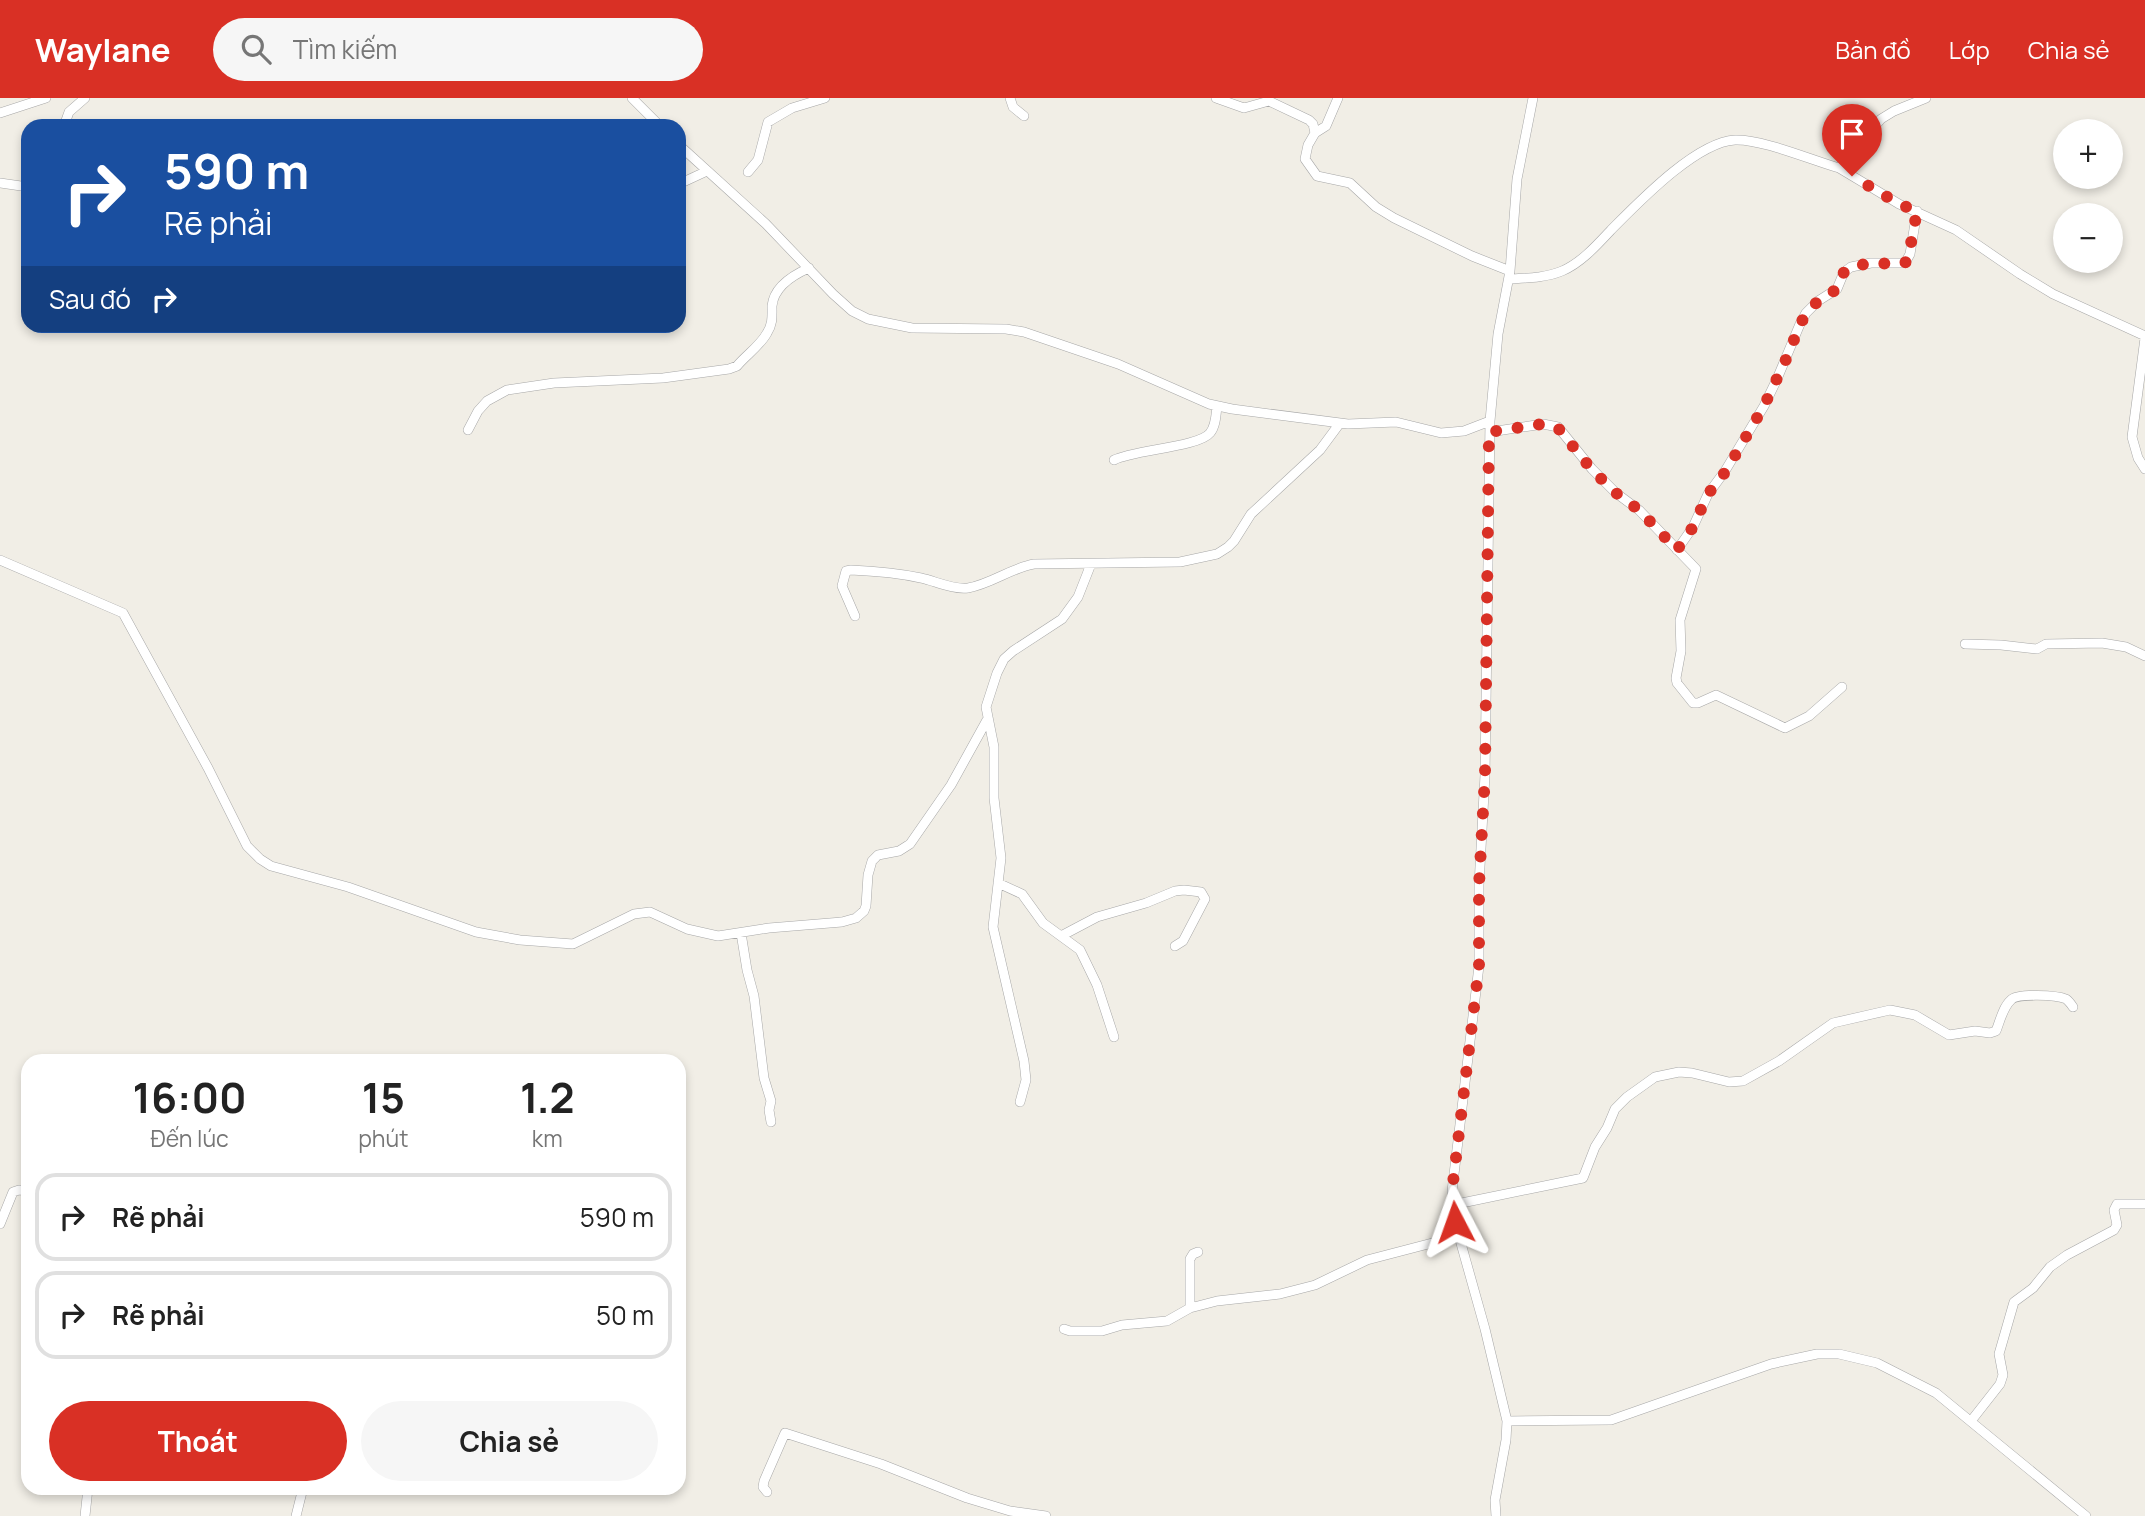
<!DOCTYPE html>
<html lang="vi">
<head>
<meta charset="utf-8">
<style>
	:root { --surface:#fff; --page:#f6f6f6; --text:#222; --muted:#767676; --line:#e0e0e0; --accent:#d93025 }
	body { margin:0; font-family:Manrope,sans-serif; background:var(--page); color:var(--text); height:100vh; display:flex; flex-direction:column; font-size:26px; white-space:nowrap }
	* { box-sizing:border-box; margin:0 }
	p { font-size:23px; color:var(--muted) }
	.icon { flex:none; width:38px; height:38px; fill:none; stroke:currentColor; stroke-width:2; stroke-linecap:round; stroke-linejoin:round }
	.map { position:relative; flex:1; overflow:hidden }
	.details { position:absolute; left:21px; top:956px; width:665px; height:441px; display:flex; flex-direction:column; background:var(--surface); border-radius:21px; box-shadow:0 4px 10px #0003 }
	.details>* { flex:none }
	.banner { position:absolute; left:21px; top:21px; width:665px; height:214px; border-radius:21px; box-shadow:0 4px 10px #0003; background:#1a4fa0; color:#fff; overflow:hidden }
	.controls { position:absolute; left:2053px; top:21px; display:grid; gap:14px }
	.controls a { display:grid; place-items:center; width:70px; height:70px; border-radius:50%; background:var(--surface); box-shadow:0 4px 10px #0003; font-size:35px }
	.pin { position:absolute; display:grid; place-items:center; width:60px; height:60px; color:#fff; margin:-72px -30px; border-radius:50% 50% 50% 0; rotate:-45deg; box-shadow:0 0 7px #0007 }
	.pin .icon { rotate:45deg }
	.me { position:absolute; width:77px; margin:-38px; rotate:356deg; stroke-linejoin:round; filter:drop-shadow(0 0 5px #0008) }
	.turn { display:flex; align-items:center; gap:24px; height:147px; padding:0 28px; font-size:32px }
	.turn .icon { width:91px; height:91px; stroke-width:2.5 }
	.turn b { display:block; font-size:49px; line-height:60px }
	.then { display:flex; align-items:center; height:66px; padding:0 28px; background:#0003; gap:14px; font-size:26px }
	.eta { display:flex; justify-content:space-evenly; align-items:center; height:119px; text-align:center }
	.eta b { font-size:42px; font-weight:700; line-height:49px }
	.action { display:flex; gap:14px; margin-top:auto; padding:14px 28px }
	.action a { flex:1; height:80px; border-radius:42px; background:var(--accent); color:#fff; font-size:28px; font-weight:700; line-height:80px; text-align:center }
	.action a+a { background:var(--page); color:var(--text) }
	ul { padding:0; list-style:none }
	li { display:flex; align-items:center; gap:21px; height:88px; margin:0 14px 10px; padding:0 14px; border:4px solid var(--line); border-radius:21px }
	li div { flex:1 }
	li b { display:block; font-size:26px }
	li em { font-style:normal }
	header { display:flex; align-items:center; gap:42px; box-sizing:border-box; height:98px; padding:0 35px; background:var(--accent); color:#fff }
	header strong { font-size:33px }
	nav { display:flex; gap:38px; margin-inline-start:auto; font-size:24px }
	.search { width:490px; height:63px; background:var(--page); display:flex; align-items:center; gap:18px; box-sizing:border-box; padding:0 24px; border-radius:38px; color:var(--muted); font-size:26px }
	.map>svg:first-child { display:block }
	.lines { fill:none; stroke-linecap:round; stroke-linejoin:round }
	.minor-casing { stroke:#a7a7a7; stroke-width:10 }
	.minor { stroke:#fff; stroke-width:9 }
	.route { stroke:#d93025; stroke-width:12; stroke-dasharray:0 21.6 }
</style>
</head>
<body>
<header>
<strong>Waylane</strong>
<div class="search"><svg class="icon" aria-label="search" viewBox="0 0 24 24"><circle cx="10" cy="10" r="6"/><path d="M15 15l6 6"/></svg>Tìm kiếm</div>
<nav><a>Bản đồ</a><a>Lớp</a><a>Chia sẻ</a></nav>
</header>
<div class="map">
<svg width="2145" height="1418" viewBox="0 0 2145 1418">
	<rect width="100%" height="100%" fill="#f1eee6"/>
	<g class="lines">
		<defs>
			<path id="minor" d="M632,0L660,28
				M1010,0L1013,9L1024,18
				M1216,0L1244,10L1269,3L1309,22L1313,26L1315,35L1308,47L1305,61L1317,78L1350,85L1376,109L1394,120L1472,158L1510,173
				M0,15L46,0
				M64,28L69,14L85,0
				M1315,35L1326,28L1338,0
				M679,47L766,126L833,196L852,213L868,221L912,230L1006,231L1024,234L1118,266L1209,306L1232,311L1348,326L1396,324L1441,335L1464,333L1490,323
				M1839,70L1899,106L1956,132L2020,176L2053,196L2145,238
				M748,74L758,62L768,24L792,10L825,0
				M0,85L28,89
				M679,86L707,73
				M1509,181C1527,180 1545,180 1562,173C1581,165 1597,147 1611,132C1638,105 1696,44 1735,42C1762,41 1811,62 1839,70L1881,21L1894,13L1926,0
				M2145,240L2132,339L2138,360L2145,371
				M468,332L478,313L487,303L507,292L554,285L663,280L729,271L737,268C746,257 760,248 767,235C773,226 772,218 772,208C774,188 793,177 809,170
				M1490,334L1543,326L1558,329L1592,371L1616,395L1639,412L1696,471L1680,522L1681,553L1676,580L1677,585L1693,605H1698L1716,597L1785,630L1809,618L1842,589
				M1114,362C1133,352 1199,349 1210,335C1216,328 1216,316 1217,308
				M1677,452L1693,429L1708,396L1725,373L1764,308L1777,281L1800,226L1806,215L1818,203L1837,191L1844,174L1851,169L1871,165H1905L1910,156L1917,113
				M0,462L123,515L208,670L247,748L260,761L271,768L348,789L476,834L520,842L573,846L634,816L650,814L687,831L718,838L769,830L842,824L856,820L864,813L866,808L868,777L872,763L878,757L899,753L910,746L951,687L987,622
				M855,518L842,488L846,473L851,472C874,473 898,475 921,480C935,483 954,492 968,490C991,486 1011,470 1034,466L1180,464L1217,456L1228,449L1234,443L1251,416L1320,352L1340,325
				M1965,546L2001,547L2037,551L2046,546L2102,545L2126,549L2145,558
				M998,785L1022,796L1043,825L1080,852L1097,887L1114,939
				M741,835L747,872L754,898L764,980L771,1003L769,1012L771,1024
				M1061,838L1097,819L1146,805L1175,793L1184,792L1201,794L1205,801L1183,843L1175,848
				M1020,1004L1026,982L1024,963L993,829L1001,760L994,700V649L986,609L997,575L1004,561L1013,553L1062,521L1078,499L1091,466
				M1452,1107L1583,1080L1595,1049L1607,1030L1615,1011L1627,999L1655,979L1679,974L1692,975L1729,984L1743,983L1779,963L1833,925L1890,912L1915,917L1949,937L1975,933L1990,935L1996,933C2000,923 2003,909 2011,902C2017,895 2057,897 2066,901C2069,903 2071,906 2073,909
				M0,1126L13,1094L19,1092L28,1093
				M1190,1210V1161L1193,1156L1198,1154
				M1064,1231L1070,1233H1102L1122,1227L1167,1223L1190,1210L1217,1203L1280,1196L1315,1187L1367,1162L1459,1138
				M1507,1323L1611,1322L1771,1266L1817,1256H1839L1877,1265L1936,1295L2086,1418
				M1971,1323L2000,1286L2003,1277L1999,1256L2014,1204L2033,1190L2050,1169L2067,1157L2114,1132L2117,1127L2114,1112L2117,1106H2145
				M767,1394L763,1389L764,1383L785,1335L881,1366L967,1400L1010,1413L1046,1418
				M85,1418L88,1390
				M296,1418L303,1390
				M1496,1418L1495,1402L1506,1342L1507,1323L1485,1231L1455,1124L1452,1093L1479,868V787L1485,677L1490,323L1498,236L1510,173L1517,81L1533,0"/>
		</defs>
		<use href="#minor" class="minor-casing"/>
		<use href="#minor" class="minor"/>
	</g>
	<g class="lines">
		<path class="route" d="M1455,1124L1452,1093L1479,868V787L1485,677L1489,334L1543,326L1558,330L1592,372L1616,395L1639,412L1677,452L1693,429L1708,396L1726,373L1764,308L1789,255L1800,226L1807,215L1818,203L1837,191L1844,174L1851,169L1871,165L1901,166L1905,165L1908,161L1917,113L1899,106L1852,78"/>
	</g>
</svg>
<div class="controls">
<a>+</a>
<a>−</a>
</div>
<div class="pin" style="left:1852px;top:78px;background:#d93025"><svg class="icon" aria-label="arrive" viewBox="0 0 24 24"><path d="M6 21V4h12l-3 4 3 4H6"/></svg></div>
<svg class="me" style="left:1455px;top:1124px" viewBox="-20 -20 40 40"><path d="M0-17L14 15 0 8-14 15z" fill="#d93025" stroke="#fff" stroke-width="4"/></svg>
<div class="banner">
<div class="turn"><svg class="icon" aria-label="right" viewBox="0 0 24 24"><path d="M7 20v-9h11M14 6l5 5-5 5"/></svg><div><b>590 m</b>Rẽ phải</div></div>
<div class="then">Sau đó<svg class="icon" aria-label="right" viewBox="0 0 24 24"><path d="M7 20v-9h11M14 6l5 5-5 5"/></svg></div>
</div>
<section class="details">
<div class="eta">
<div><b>16:00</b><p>Đến lúc</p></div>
<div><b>15</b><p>phút</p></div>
<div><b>1.2</b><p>km</p></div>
</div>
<ul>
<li><svg class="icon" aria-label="right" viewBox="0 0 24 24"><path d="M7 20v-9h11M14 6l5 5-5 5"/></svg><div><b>Rẽ phải</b></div><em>590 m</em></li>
<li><svg class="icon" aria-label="right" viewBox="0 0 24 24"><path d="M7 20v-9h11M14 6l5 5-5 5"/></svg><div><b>Rẽ phải</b></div><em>50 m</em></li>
</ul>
<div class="action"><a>Thoát</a><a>Chia sẻ</a></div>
</section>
</div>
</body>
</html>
